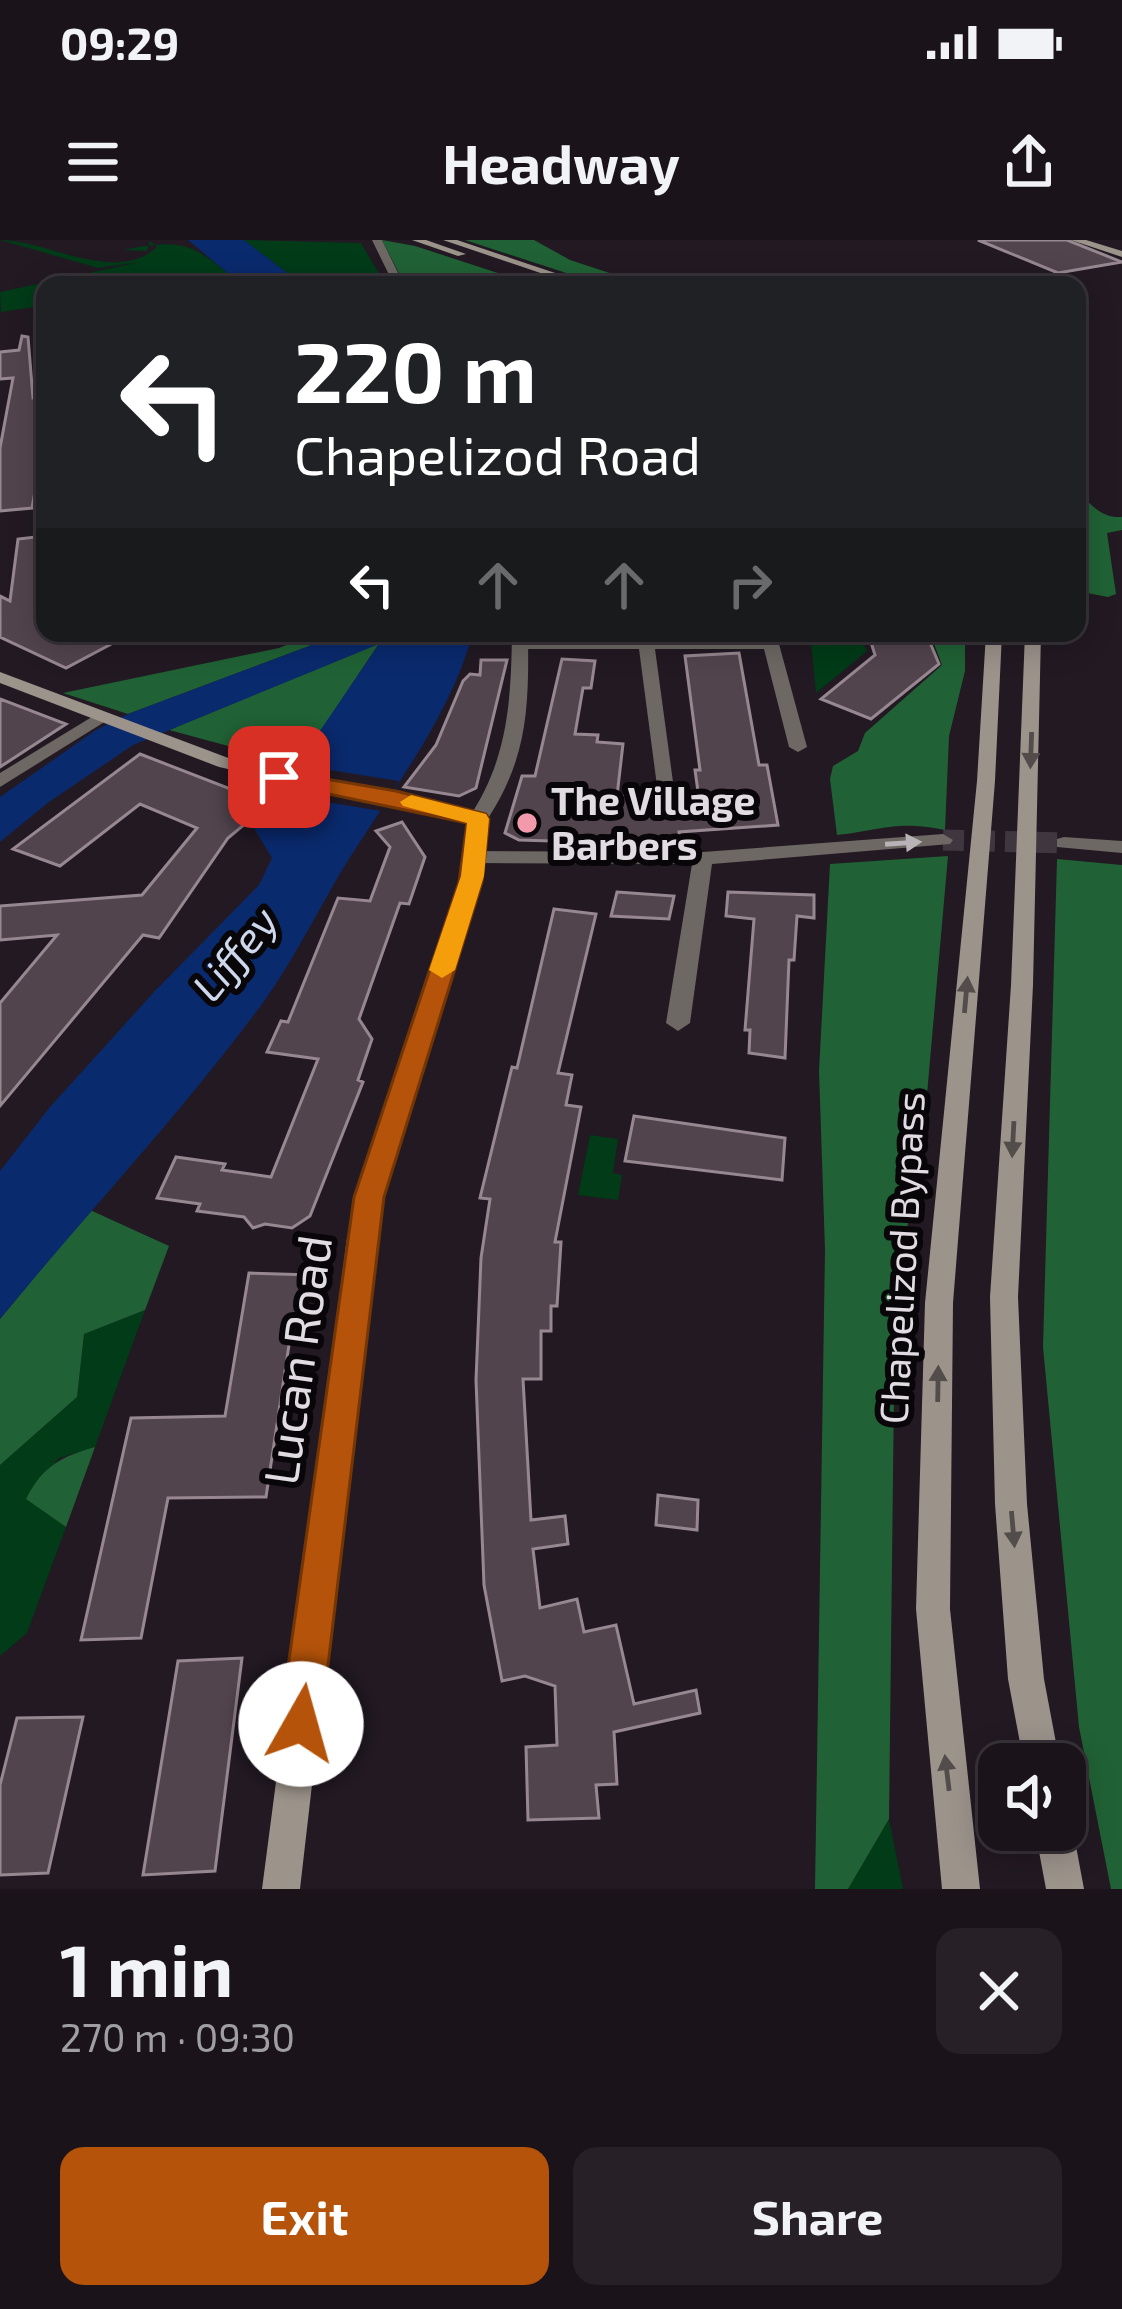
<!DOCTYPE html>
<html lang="en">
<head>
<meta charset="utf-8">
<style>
	:root { --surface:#1a131a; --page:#272027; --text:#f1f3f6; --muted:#9f9ea2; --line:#383239; --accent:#b45309 }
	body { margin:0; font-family:"Exo 2",sans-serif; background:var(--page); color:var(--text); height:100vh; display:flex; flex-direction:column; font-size:45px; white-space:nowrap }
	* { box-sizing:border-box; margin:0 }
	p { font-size:39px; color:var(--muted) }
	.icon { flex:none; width:66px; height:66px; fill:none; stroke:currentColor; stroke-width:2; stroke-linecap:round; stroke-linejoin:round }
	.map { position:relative; height:1649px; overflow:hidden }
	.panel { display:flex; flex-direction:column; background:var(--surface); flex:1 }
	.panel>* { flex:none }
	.banner { position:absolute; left:36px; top:36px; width:1050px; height:366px; border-radius:24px; box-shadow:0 6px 30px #0003,0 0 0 3px var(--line); background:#202124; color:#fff; overflow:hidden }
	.fabs { position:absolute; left:978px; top:1503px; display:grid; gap:24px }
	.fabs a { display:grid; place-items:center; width:108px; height:108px; border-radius:24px; background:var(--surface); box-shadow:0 6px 30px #0003,0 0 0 3px var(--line); font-size:60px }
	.pin { position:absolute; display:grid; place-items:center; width:102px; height:102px; color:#fff; margin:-51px; border-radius:24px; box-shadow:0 6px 18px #0006 }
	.me { position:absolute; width:132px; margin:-66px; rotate:7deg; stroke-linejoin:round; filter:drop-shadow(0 0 9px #0008) }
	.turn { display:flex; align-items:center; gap:42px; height:252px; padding:0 60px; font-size:54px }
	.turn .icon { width:156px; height:156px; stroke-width:2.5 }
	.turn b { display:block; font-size:84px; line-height:102px }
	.lanes { display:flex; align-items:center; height:114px; padding:0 60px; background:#0003; justify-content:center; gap:60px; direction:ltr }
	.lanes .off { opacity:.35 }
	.round { display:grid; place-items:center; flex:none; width:126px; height:126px; border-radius:24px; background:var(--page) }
	.headline { display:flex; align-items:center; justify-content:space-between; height:204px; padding:0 60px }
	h1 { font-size:72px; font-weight:700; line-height:90px }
	.cta { display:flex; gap:24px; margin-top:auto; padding:24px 60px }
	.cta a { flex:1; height:138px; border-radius:24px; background:var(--accent); color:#fff; font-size:48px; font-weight:700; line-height:138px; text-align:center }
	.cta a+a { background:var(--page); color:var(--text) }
	.status { display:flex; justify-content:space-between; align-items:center; height:84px; padding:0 60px; background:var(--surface); direction:ltr }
	.status svg { height:33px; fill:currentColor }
	header { display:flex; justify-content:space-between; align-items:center; height:156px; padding:0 60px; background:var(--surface); font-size:54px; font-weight:700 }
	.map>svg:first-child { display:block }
	.green { fill:#013b18 }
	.forest { fill:#206235 }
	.water { fill:#0a2a6e }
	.pier { fill:#221923 }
	.building { fill:#52444d; stroke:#978790; stroke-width:3 }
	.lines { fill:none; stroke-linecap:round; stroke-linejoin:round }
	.minor-tunnel { stroke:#3f3640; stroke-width:21; stroke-dasharray:21 10; stroke-linecap:butt }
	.minor { fill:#6d6863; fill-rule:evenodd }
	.tertiary { fill:#6d6863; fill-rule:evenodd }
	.secondary { fill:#9c938b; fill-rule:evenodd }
	.oneway { fill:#524c4a }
	.oneway2 { fill:#b8b3b6 }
	.route { fill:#b45309; stroke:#753606; stroke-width:3 }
	.slow { fill:#f59e0b }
	.poi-dot { fill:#f29aac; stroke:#090609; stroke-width:4.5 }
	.labels { text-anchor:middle; stroke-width:12; stroke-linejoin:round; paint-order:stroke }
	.poi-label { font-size:39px; font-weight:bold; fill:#e1dbe2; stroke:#090609; text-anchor:start }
	.street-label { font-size:39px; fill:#e1dbe2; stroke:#090609 }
	.water-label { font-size:42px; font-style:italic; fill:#cdd8ec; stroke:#090609 }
	.near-street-label { font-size:48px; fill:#e1dbe2; stroke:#090609 }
</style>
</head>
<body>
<div class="status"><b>09:29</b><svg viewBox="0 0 49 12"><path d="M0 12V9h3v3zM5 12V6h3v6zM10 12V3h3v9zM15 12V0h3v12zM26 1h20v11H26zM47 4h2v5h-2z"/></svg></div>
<header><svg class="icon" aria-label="menu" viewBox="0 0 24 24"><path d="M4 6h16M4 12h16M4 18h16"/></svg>Headway<svg class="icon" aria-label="share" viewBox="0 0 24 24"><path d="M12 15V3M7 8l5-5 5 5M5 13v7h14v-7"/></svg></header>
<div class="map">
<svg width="1122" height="1649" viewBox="0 0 1122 1649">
	<rect width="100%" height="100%" fill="#221923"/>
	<path class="green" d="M0,0C47,0 116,45 157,7L150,1L147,11L123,10C177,0 190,0 232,37L195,45H45V82L34,67L1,72L0,52L140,22L98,28Z
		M244,0L361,3L386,45H303Z
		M810,393H858L867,411L816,453Z
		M590,895L618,899L613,933L622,935L618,960L578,955Z
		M145,1070L95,1207L59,1218L26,1258L66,1287L27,1393L0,1416V1225L77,1157L84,1094Z
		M889,1579L903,1649H848Z"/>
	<path class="forest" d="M382,0L415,6L535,45H405Z
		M465,0H534L570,20L646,45H603Z
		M1077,232L1085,244L1080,253C1093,267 1102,278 1122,277V290L1107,293L1116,354L1108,357L1077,351Z
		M317,393H344L128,474L63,453L279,408Z
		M930,393H965V431L949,496L945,590C896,580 883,590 837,595L830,539L833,526L858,511L865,493L942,425Z
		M380,402L298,525L169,490Z
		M948,616L925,877L895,1065L889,1579L848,1649H815L825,1010L819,831L830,624Z
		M1057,619L1122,625V1649H1111L1079,1487L1043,1107Z
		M90,970L169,1006L145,1070L84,1094L77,1157L0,1225V1079Z
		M95,1207L66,1287L26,1259C43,1226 60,1217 95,1207Z"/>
	<path class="water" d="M188,0H244L303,45H242Z
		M344,393H473C450,474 401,538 356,608C323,658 298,715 262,764C181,874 87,973 0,1079V931L50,867L154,752L259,645L272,618L254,588L379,404L133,505L49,562L0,602V557L96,490L128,474Z"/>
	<path class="pier" d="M298,525L399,541L381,571L278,554Z"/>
	<path class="building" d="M978,0H1067L1122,22L1058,33Z
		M22,96L28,97L33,158L45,157V195L32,268L0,271V208L13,138L0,139V112L19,110Z
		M45,296V393H132L66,428L0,397V356L10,361L18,299Z
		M868,393H926L939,424L871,479L821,459L875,415Z
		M739,413L759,525H767L778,585L679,592L680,605L519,600L505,593L522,536H535L562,419L595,421L591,448H583L575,494L598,495L597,502L623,504L617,556H647L649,569L700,566L695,530H700L685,416Z
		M481,420H507L476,548L459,556L404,547L436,505L463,441L470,434L480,435Z
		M0,459L66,484L0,527Z
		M140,514L269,564L228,598L159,698L143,695L0,866V763L57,695L0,700V666L142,655L197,588L140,564L60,626L13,609Z
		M402,582L425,617L409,664L400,663L359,779L372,799L358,840L363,842L310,976L292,988L265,984L253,988L244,977L197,971L200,964L157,958L176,917L225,924L222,930L271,937L318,819L267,812L281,781L288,782L338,658L370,661L390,607L376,591Z
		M617,652L674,656L669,679L611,676Z
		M728,652L814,655V678L797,676L794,720H789L785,818L749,813L750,790H745L754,679L726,676Z
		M554,669L596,674L558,833L572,835L566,865L581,867L555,1002H561L557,1066H551V1091H541V1139H523L531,1280L565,1276L568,1304L533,1309L540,1368L577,1359L584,1392L616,1385L634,1464L696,1450L700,1473L614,1492L617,1544L596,1545L599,1578L528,1580L526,1507L557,1505L555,1446L525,1436L502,1441L484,1345L476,1140L481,1018L490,959L480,958L512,827L517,828Z
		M634,876L785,898L782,940L625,921Z
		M249,1033L311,1035L304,1071H296L292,1085L266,1257L168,1258L141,1398L81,1400L131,1178L225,1176Z
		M658,1255L698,1260L697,1290L656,1285Z
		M242,1418L215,1631L143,1635L178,1421Z
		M83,1477L48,1633L0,1635V1545L17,1478Z"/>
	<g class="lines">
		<path class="minor-tunnel" d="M943,600L1064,603"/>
		<path class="minor" d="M637,393H653L654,399H765L768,393H782L779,404L807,507L798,512L789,507L764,409H655L673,542L664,548L657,546L639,409H520L512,404L520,399H638Z
			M100,472L106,473V481L0,547V533Z
			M943,594L953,600L950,604L712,624L690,783L678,791L666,783L692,624L475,623L465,617L475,611L703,612Z
			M1064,597L1122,601V613L1057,607V599Z"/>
		<path class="tertiary" d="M372,0H382L404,45H394Z
			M512,393H528C529,468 528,519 485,583L478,585L468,579C508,520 511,462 512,393Z"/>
		<path class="secondary" d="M412,0H426L466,14L458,16Z
			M443,0H457L591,45H576Z
			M1071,0H1086L1122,11V17Z
			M986,393H1002L995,541L953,1063L950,1369L980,1649H942L916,1369L925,1063L977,541Z
			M1025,393H1041L1033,745L1018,1057L1027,1264L1044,1439L1060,1524H1024L1008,1439L995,1264L990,1057L1011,745Z
			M0,432L231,519L478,573L488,579L481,642L382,957L375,998L300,1649H262L347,998L356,957L461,642L468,583L219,527L0,443Z
			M1065,1576L1073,1590L1084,1649H1046L1035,1590H1065Z"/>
	</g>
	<defs><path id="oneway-solid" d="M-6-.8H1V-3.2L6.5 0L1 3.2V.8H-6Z" transform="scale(3)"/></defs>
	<g class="oneway">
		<use href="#oneway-solid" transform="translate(1031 510) rotate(92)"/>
		<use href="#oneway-solid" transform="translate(966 755) rotate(-85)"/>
		<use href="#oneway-solid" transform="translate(1013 899) rotate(93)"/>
		<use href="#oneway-solid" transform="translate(938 1144) rotate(-89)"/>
		<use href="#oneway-solid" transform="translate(1013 1289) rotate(85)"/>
		<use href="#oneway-solid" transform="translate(947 1533) rotate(-97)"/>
	</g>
	<use class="oneway2" href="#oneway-solid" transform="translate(903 603) rotate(-4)"/>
	<path class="route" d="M279,531L396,551L486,574L489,579L482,642L384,957L321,1484L315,1499L301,1505L286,1499L280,1484L354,957L459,642L467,583L271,542L268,537Z"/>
	<path class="slow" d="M411,555L486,574L489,579L484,636L455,730L442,738L429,730L461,636L467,583L403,566L400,562Z"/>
	<circle class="poi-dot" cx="527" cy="583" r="12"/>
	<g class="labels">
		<g class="poi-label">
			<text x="551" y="575">The Village<tspan x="551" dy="45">Barbers</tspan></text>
		</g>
		<g class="street-label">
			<text transform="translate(902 1018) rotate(-87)" y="14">Chapelizod Bypass</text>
		</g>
		<g class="water-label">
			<text transform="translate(235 714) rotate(-51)" y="15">Liffey</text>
		</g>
		<g class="near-street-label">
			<text transform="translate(298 1120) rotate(-82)" y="17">Lucan Road</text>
		</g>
	</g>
</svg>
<div class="fabs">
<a><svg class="icon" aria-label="sound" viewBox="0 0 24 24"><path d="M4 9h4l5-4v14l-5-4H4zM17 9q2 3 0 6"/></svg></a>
</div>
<div class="pin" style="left:279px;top:537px;background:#d93025"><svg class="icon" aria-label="arrive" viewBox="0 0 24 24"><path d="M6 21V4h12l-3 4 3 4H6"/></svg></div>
<svg class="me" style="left:301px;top:1484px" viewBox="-20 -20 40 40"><circle r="19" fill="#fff"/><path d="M0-13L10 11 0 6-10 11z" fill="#b45309"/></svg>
<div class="banner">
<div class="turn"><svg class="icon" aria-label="left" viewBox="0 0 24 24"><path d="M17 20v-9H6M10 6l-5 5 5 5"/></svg><div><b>220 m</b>Chapelizod Road</div></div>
<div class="lanes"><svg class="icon" aria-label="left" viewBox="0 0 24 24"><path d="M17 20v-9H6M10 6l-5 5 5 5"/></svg><svg class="icon off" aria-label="ahead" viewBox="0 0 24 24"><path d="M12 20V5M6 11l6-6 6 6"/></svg><svg class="icon off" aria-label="ahead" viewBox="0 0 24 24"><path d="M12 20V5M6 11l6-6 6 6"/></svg><svg class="icon off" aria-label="right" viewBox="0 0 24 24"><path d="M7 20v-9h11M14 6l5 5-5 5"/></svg></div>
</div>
</div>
<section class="panel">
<div class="headline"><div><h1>1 min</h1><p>270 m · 09:30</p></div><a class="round"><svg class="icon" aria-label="close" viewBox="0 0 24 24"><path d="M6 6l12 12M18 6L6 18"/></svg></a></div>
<div class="cta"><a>Exit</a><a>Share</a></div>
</section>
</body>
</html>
